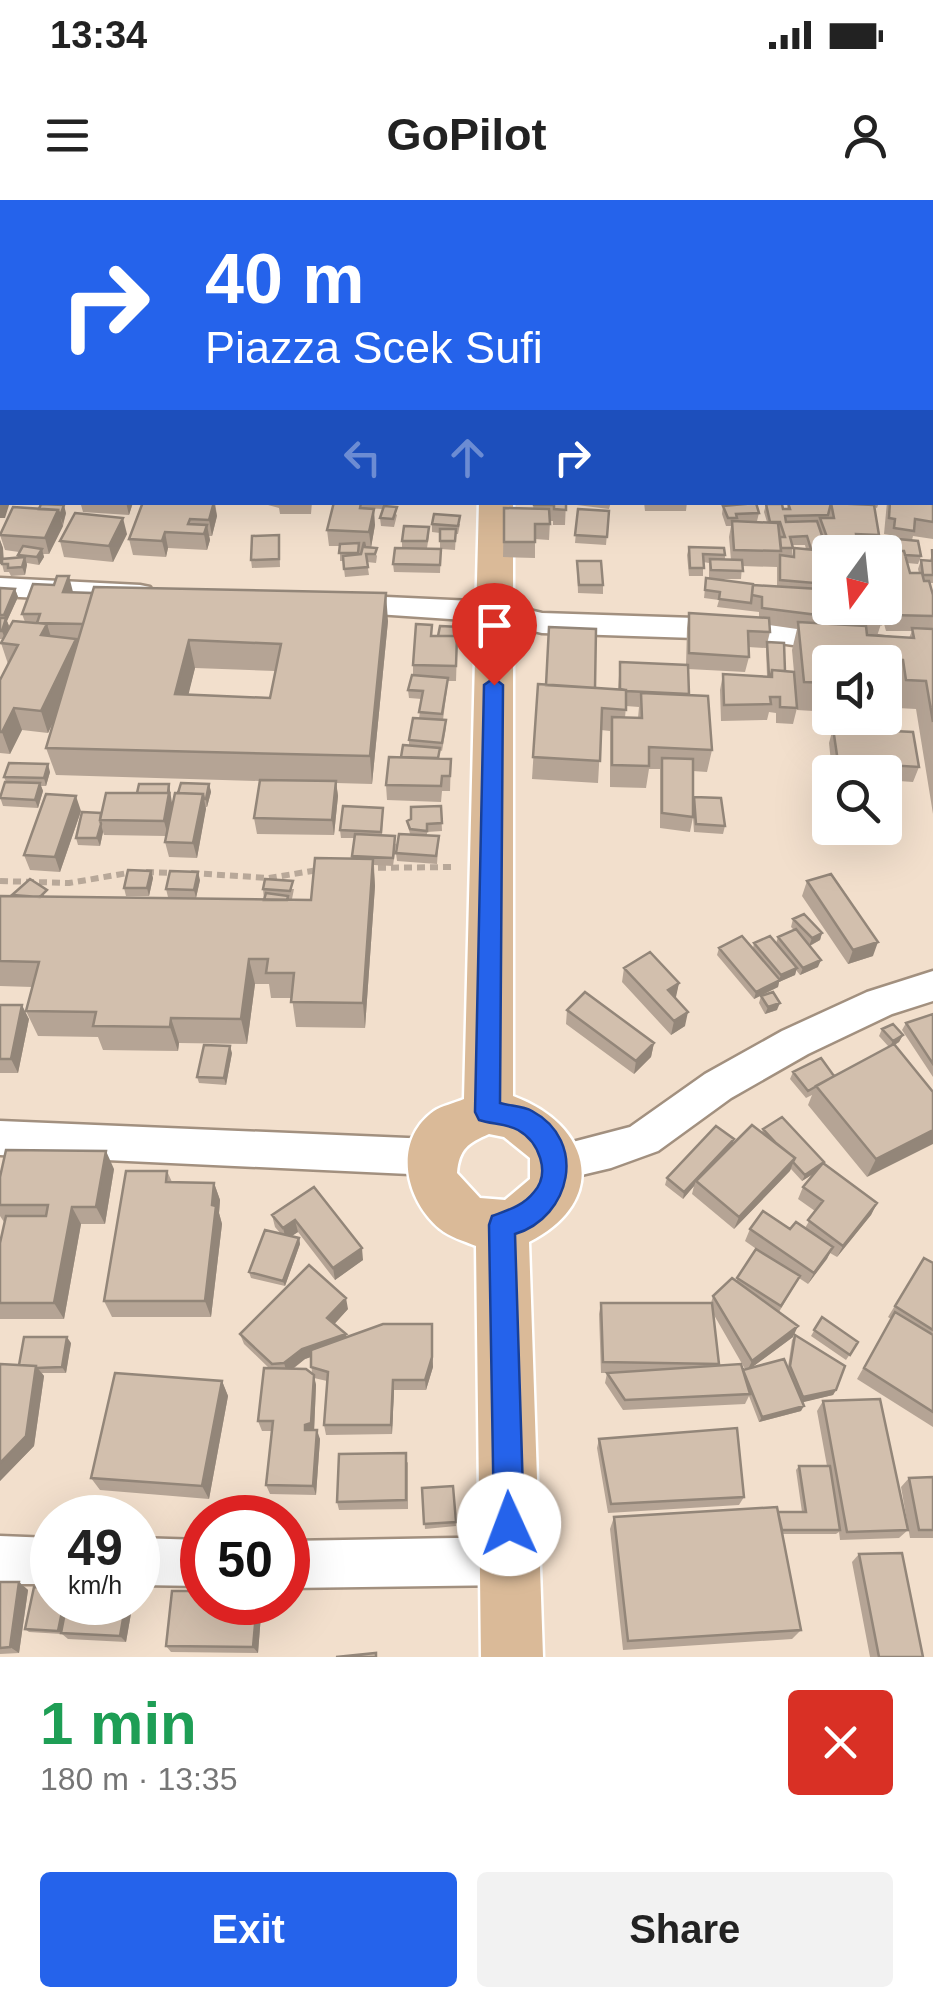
<!DOCTYPE html>
<html lang="en">
<head>
<meta charset="utf-8">
<style>
	:root { --surface:#fff; --page:#f2f2f2; --text:#222; --muted:#767676; --accent:#2563eb }
	body { margin:0; font-family:Helvetica,sans-serif; background:var(--page); color:var(--text); height:100vh; display:flex; flex-direction:column; font-size:38px; white-space:nowrap }
	* { box-sizing:border-box; margin:0 }
	p { font-size:32px; color:var(--muted) }
	.icon { flex:none; width:55px; height:55px; fill:none; stroke:currentColor; stroke-width:2; stroke-linecap:round; stroke-linejoin:round }
	.map { position:relative; height:1457px; overflow:hidden }
	.details { display:flex; flex-direction:column; background:var(--surface); flex:1 }
	.details>* { flex:none }
	.hud { position:absolute; left:0px; top:0px; width:935px; height:305px; box-shadow:0 10px 40px #0002; background:#2563eb; color:#fff; overflow:hidden }
	.needle { width:65px; rotate:195deg }
	.buttons { position:absolute; left:812px; top:335px; display:grid; gap:20px }
	.buttons a { display:grid; place-items:center; width:90px; height:90px; border-radius:10px; background:var(--surface); box-shadow:0 10px 40px #0002; font-size:50px }
	.speed { position:absolute; left:30px; top:1295px; display:flex; gap:20px; font-size:50px; font-weight:700; text-align:center }
	.speed>* { display:grid; place-content:center; width:130px; height:130px; border-radius:50%; background:var(--surface); box-shadow:0 10px 40px #0002; line-height:1 }
	.speed small { font-size:25px; font-weight:400 }
	.speed .limit { border:15px solid #d22; background:#fff; color:#111 }
	.pin { position:absolute; display:grid; place-items:center; width:85px; height:85px; color:#fff; margin:-102px -42px; border-radius:50% 50% 50% 0; rotate:-45deg; box-shadow:0 0 10px #0007 }
	.pin .icon { rotate:45deg }
	.me { position:absolute; width:110px; margin:-55px; rotate:358deg; stroke-linejoin:round; filter:drop-shadow(0 0 8px #0008) }
	.turn { display:flex; align-items:center; gap:35px; height:210px; padding:0 40px; font-size:45px }
	.turn .icon { width:130px; height:130px; stroke-width:2.5 }
	.turn b { display:block; font-size:70px; line-height:85px }
	.lanes { display:flex; align-items:center; height:95px; padding:0 40px; background:#0003; justify-content:center; gap:50px; direction:ltr }
	.lanes .off { opacity:.35 }
	.round { display:grid; place-items:center; flex:none; width:105px; height:105px; border-radius:10px; background:var(--page) }
	.headline { display:flex; align-items:center; justify-content:space-between; height:170px; padding:0 40px }
	h1 { font-size:60px; font-weight:800; line-height:75px; color:#1e9e55 }
	.primary-button { display:flex; gap:20px; margin-top:auto; padding:20px 40px }
	.primary-button a { flex:1; height:115px; border-radius:10px; background:var(--accent); color:#fff; font-size:40px; font-weight:800; line-height:115px; text-align:center }
	.primary-button a+a { background:var(--page); color:var(--text) }
	.status { display:flex; justify-content:space-between; align-items:center; height:70px; padding:0 50px; background:var(--surface); direction:ltr }
	.status svg { height:28px; fill:currentColor }
	header { display:flex; justify-content:space-between; align-items:center; height:130px; padding:0 40px; background:var(--surface); font-size:45px; font-weight:800 }
	.map>svg:first-child { display:block }
	.lines { fill:none; stroke-linecap:round; stroke-linejoin:round }
	.minor-casing { stroke:#a2907f; stroke-width:5 }
	.major-casing { stroke:#fff; stroke-width:5 }
	.path { stroke:#b8a899; stroke-width:6; stroke-dasharray:8 5; stroke-linecap:butt }
	.minor { fill:#fff; fill-rule:evenodd }
	.major { fill:#daba98; fill-rule:evenodd }
	.wall { fill:#b5a495; fill-rule:evenodd }
	.shaded-wall { fill:#938679 }
	.building { fill:#d2bfad; stroke:#938679; stroke-width:2.5; fill-rule:evenodd }
	.route { fill:#2563eb; stroke:#184099; stroke-width:2.5 }
</style>
</head>
<body>
<div class="status"><b>13:34</b><svg viewBox="0 0 49 12"><path d="M0 12V9h3v3zM5 12V6h3v6zM10 12V3h3v9zM15 12V0h3v12zM26 1h20v11H26zM47 4h2v5h-2z"/></svg></div>
<header><svg class="icon" aria-label="menu" viewBox="0 0 24 24"><path d="M4 6h16M4 12h16M4 18h16"/></svg>GoPilot<svg class="icon" aria-label="person" viewBox="0 0 24 24"><circle cx="12" cy="8" r="4"/><path d="M4 21q1-7 8-7t8 7"/></svg></header>
<div class="map">
<svg width="933" height="1457" viewBox="0 0 933 1457">
	<rect width="100%" height="100%" fill="#f2dfcc"/>
	<g class="lines">
		<defs>
			<path id="minor" d="M474,0H498L500,2H476Z
				M932,36H933V50H932Z
				M0,143H2V157H0Z
				M0,378L140,385L150,387L154,394L150,401L140,403L0,396Z
				M342,395L495,402L542,413L756,420L933,444V464L756,440L542,433L495,422L332,411L328,404L332,397Z
				M933,771V801L892,814L808,854L731,898L658,951L611,968L556,981L542,976L536,963L542,950L630,927L705,874L782,831L867,792Z
				M0,921L431,939L445,944L451,957L445,970L431,975L0,955Z
				M0,1336L52,1338V1384H0Z
				M510,1337L527,1344L534,1361L527,1378L510,1385L288,1388V1341Z
				M138,1338L202,1340V1386L138,1385Z"/>
			<path id="major" d="M479,302H513V896C592,925 610,1001 529,1042L543,1457H481L476,1046C464,1041 449,1037 440,1029C405,1000 392,941 434,911C441,906 455,903 464,899ZM489,934L504,937L530,958V979L505,1000L480,998L457,973C459,949 468,943 489,934Z"/>
		</defs>
		<use href="#minor" class="minor-casing"/>
		<use href="#major" class="major-casing"/>
		<path class="path" d="M365,668L453,667
			M146,672L174,673
			M191,673L269,678L318,670
			M0,681L69,683L134,672"/>
		<use href="#minor" class="minor"/>
		<use href="#major" class="major"/>
	</g>
	<path class="wall" d="M0,0H89V1L2,2V14H0Z
		M240,0H282L280,2H240Z
		M549,0H597V2H549Z
		M616,0H636V2H616Z
		M656,0H693V2H657Z
		M722,0H863V2H722Z
		M0,45H2V85H0Z
		M0,159L2,160V251H0Z
		M933,289V339L913,336L912,340L921,356L918,364L907,363L910,373H919L918,369L921,360L930,361L933,349V383H930L933,395V614L916,509L897,508L894,487H885V462H830V512L797,510V508L793,524L776,523V513L769,512L767,520L721,521L720,490L723,474L767,476L766,450L767,442L785,471L794,472L792,450L797,429L769,425L770,432L766,448L748,447L749,457L745,472L688,469L689,495L712,550L707,572L693,571V600L725,626L723,634L694,632L693,617L690,632L660,628V569H649L646,588L610,587V531L601,530L598,583L532,579L538,484L618,489L620,462L686,465L687,428L689,413L759,417V412L717,407L719,400L704,398L706,378H709V363L703,362V376H689L687,355L689,347L725,355V360H731L729,337L731,326H726L722,314L723,306L759,313L757,321L745,322H767L764,312L766,304L787,309L788,303L879,302L877,308L874,307L879,335L874,351L855,350L867,352H830V356H827L826,361V384L822,400H818L816,423H818L823,397L830,408H878L877,411H881L880,408H885V352H874L875,351H896V345L889,344L890,335L884,334L887,302H932ZM792,345H805L806,349L794,348L792,357ZM742,366L777,367V387L752,393L711,379H741ZM881,413L886,431H912L909,438L877,436L881,424ZM626,506L639,507L638,518H625Z
		M61,302H215L217,316L212,336H209L210,340L207,350L168,348L166,357L133,355L129,339L142,304L133,303L129,315L83,312L81,305L61,304Z
		M268,302H312L311,314H280L279,308L268,305Z
		M334,302H388L387,306L397,315L394,327L381,326L380,318L383,309L362,308L375,325L371,347L377,356L376,363L367,362L369,375L345,377L343,361H340V346H329L327,330Z
		M534,302H566L565,325H553V321H550L549,340L535,339V358L503,357L504,308L533,309Z
		M577,302H611L609,309L577,305Z
		M644,302H687L686,311H645Z
		M578,309L609,311L606,345L575,343Z
		M66,313L63,326L49,354H43L44,357L39,365L27,363L25,375L11,376L9,372H4L2,364H0V340L3,348V359L19,358L18,355L19,352L5,350L0,335Z
		M432,324H460L458,334H456L455,350L441,349L440,373L394,372L393,364L402,348V341L429,335L427,348L440,349V333L432,332Z
		M127,334L113,362L64,357L60,341Z
		M279,335L280,367L252,368L251,360Z
		M577,361L603,385V394L578,393Z
		M0,388L15,389L18,397L7,421L9,426L7,432L25,422L22,414L73,393L388,421L372,584L336,583L338,596L334,635L257,634L254,618L260,581L56,575L46,548L55,519L48,533L22,530L10,554L0,553V480L8,464L1,443L4,439H0ZM195,468L275,471L270,498L188,494Z
		M432,425V436L460,435L457,449L456,481H448L443,520L446,528L442,551L440,550L439,558L451,559L450,591H442L441,602L387,600L386,585L409,546V540L419,518L422,499L409,498L408,490L413,475V465Z
		M833,528L919,567L913,582L885,580V572H832L829,543Z
		M50,572L46,586H41L43,591L38,608L3,606L0,597L6,582L4,577Z
		M209,584L211,592L207,607H206L197,658L169,657L165,642L166,636L104,635L103,632L100,646L78,645L76,638L101,613L137,593L171,592L170,598L172,606L178,593Z
		M441,606L442,631L427,632V635L439,636L437,664L397,661L396,653L410,634L407,621Z
		M383,608L382,635L396,644L393,666L374,665L375,686L365,828L296,827L292,798H271L269,784H255L247,844L179,843L178,851L103,850L98,837L38,836L26,811L32,787L0,786V696L264,700L263,689H294L292,699H289V700H311L352,659L354,638H341L340,630Z
		M81,611L60,672L30,670L24,655Z
		M151,671L153,678L149,696H126L124,688Z
		M200,680L196,698L168,697L166,689Z
		M807,681L873,756L848,764L802,696Z
		M793,719L822,733L820,740L810,746L818,767L800,775L796,770L795,775L779,782L778,787L754,799L717,755L719,748H753L754,743H776L778,737L794,730L791,727Z
		M624,768L679,783L675,798L685,826L671,835L622,782Z
		M761,796L777,810L765,814L759,803Z
		M0,805L29,819L18,873H0Z
		M567,810L654,843L651,857L634,874L566,824Z
		M933,814V877L902,830L906,823Z
		M882,829L903,835L899,842L895,845L933,892L867,977L808,905L812,895L806,898L790,879L793,872L834,876L889,847L879,836Z
		M232,853L226,885L199,883L197,877Z
		M763,929L823,964L877,1003L871,1015L837,1057L830,1053L808,1084L799,1078L779,1112L793,1137L752,1167H788L792,1140L795,1135L836,1190L833,1195L802,1202L801,1211L759,1222L749,1196L745,1204L623,1210L605,1183L607,1173H601L599,1114L601,1103H711L713,1096L736,1081L756,1049L762,1053L745,1041L750,1029H790L805,1028L815,1011L798,999L803,987L816,972L802,981L791,969L734,1029L692,994L694,986L683,999L665,985L667,978L733,944L762,932ZM714,1115L745,1169L743,1171L718,1166Z
		M114,969L105,1024H81L64,1119H0V1043L4,1022L0,1016V977Z
		M167,971L172,982L214,983L220,1000L219,1013L222,1024L211,1117H112L104,1101Z
		M314,987L363,1060L335,1080L298,1032L291,1036L299,1038L300,1044L285,1086L251,1078L249,1072L281,1034L275,1027L272,1015Z
		M924,1058L933,1063V1227L857,1179L891,1119L888,1117Z
		M348,1109L334,1124L346,1137L433,1167L426,1190H394L392,1234L326,1235L324,1225L327,1181L314,1178L316,1185L314,1230L320,1239L316,1295L270,1294L266,1285L272,1231H262L258,1221L269,1168L244,1144L240,1134ZM311,1157L312,1174L293,1169L305,1159Z
		M822,1117L858,1142L846,1160L811,1136Z
		M71,1143L66,1173H42L44,1176L34,1246L0,1281V1164L19,1165Z
		M222,1181L228,1196L209,1299L100,1290L91,1278Z
		M823,1201L908,1330L899,1338L840,1340L839,1332L836,1334H783L801,1430L792,1439L623,1450L610,1329L614,1317L802,1312L796,1270L799,1266H827L817,1211Z
		M599,1239L744,1297L739,1305L608,1313L597,1248Z
		M408,1262V1309L339,1310L337,1302Z
		M933,1277V1338H910L901,1287L909,1278Z
		M453,1286L456,1326L425,1329L422,1288Z
		M859,1354L923,1457H870L852,1362Z
		M0,1382H19L28,1390L19,1453L0,1454Z
		M133,1402L126,1442L68,1439L62,1434L29,1432L25,1429Z
		M202,1402H262L258,1453L171,1452L166,1446Z"/>
	<path class="shaded-wall" d="M2,294V302H10L5,318H0V301Z
		M126,302H133L129,315Z
		M214,302L217,316L212,336L209,320Z
		M64,305L66,313L63,324L60,316Z
		M374,309L375,325L371,348L369,332Z
		M58,310L63,326L49,354L45,338Z
		M123,318L127,334L113,362L109,346Z
		M207,325L210,340L207,350L204,334Z
		M165,332L168,348L166,357L162,341Z
		M0,340L3,348L4,363L0,364Z
		M42,349L44,357L39,365L37,357Z
		M25,357L27,365L25,375L22,367Z
		M69,376L73,392L68,408L63,392Z
		M15,389L18,397L7,421L9,426L5,439L2,431L6,420L4,415Z
		M386,393L388,421L372,584L370,556Z
		M47,424L54,447L41,435Z
		M76,439L82,461L48,533L41,511Z
		M189,440L195,468L182,521L175,494Z
		M14,508L22,530L10,554L2,532Z
		M48,564L50,572L46,586L44,578Z
		M336,581L338,596L334,635L332,620Z
		M40,583L43,591L38,608L35,600Z
		M169,584L173,609L168,636L164,621Z
		M209,584L211,592L207,607L206,599Z
		M203,594L206,609L197,658L193,643Z
		M76,596L81,611L60,672L55,657Z
		M101,624L103,632L100,646L97,638Z
		M373,659L375,686L365,828L363,803Z
		M151,671L153,678L149,696L147,688Z
		M198,672L200,680L196,698L194,690Z
		M822,733L820,740L809,746L812,738Z
		M878,742L873,756L848,764L853,750Z
		M249,759L255,784L247,844L241,819Z
		M821,760L818,767L800,775L803,768Z
		M797,768L795,775L779,782L778,787L754,799L756,792L779,780L781,775Z
		M679,783L676,797L665,804L668,790Z
		M780,803L777,810L765,814L768,807Z
		M22,805L29,819L18,873L11,859Z
		M688,812L685,826L671,835L674,821Z
		M171,818L179,843L178,851L170,827Z
		M903,835L899,842L889,848L893,841Z
		M654,843L651,857L634,874L636,861Z
		M230,846L232,853L226,885L224,878Z
		M933,930V944L867,977L876,959Z
		M734,939L732,946L696,981L694,986L683,999L684,992Z
		M106,951L114,969L105,1024L96,1007Z
		M795,958L790,971L734,1029L739,1017Z
		M824,962L821,969L802,981L805,975Z
		M214,983L220,1000L219,1013L222,1024L211,1117L205,1101Z
		M877,1003L871,1015L837,1057L843,1046Z
		M72,1007L81,1024L64,1119L54,1103Z
		M295,1020L298,1032L286,1040L283,1028Z
		M299,1038L300,1044L285,1086L283,1081Z
		M833,1047L827,1059L808,1084L814,1073Z
		M362,1048L363,1060L335,1080L333,1068Z
		M346,1098L348,1109L330,1129L327,1118Z
		M432,1124L433,1167L426,1190L425,1180Z
		M798,1126L793,1137L747,1171L752,1161Z
		M346,1134L348,1144L305,1159L287,1173L284,1163L302,1149Z
		M67,1137L71,1143L66,1173L62,1167Z
		M36,1166L44,1176L34,1246L0,1281V1263Z
		M314,1175L316,1185L314,1233L305,1230Z
		M393,1180L394,1190L392,1234L391,1225Z
		M222,1181L228,1196L209,1299L202,1286Z
		M836,1190L833,1195L800,1203L803,1197Z
		M804,1206L801,1211L759,1222L762,1217Z
		M317,1230L320,1239L316,1295L313,1286Z
		M19,1382L28,1390L19,1453L10,1447Z
		M64,1402H68L62,1434L58,1431Z
		M126,1402H133L126,1442L120,1436Z
		M257,1402H262L258,1453L253,1447Z"/>
	<path class="building" d="M0,45H2V63H0Z
		M2,101V127H0V107Z
		M0,200H2V228L0,234Z
		M0,260H2V274H0Z
		M933,289V322L915,319L914,331L894,328L895,319L889,318L890,302H932Z
		M143,302H214L209,320L190,319L188,324L207,325L204,334L165,332L162,341L129,339Z
		M334,302L361,303L360,308L374,309L369,332L327,330Z
		M534,302H566V310L554,309V305H534Z
		M835,302L831,303L828,315L785,316L786,322L817,321L828,353H825V351L811,349L807,336L790,337L793,348H781L780,337H785L780,322H770L766,304H782L783,309H790L788,303Z
		M756,303L759,313L736,314L737,318H728L723,306Z
		M831,303L874,305L879,335L856,334L857,342L828,340L820,318H834Z
		M41,304L64,305L60,316L58,310L39,309Z
		M384,306L397,307L393,319L380,318Z
		M13,307L58,310L45,338L0,335Z
		M504,308L549,309L550,324H535V342H504Z
		M578,309L609,311L607,337L575,335Z
		M75,313L123,318L109,346L60,341Z
		M434,314L460,316L458,326L432,324Z
		M732,321L778,323L781,351L734,350Z
		M404,326L429,327L427,341H402Z
		M440,329H456L455,341H440Z
		M279,335V359L251,360L252,336Z
		M898,339L918,341L921,356L905,355L904,351H900Z
		M364,342L365,347L377,348L375,354H366L368,367L344,369L343,356L361,354Z
		M359,343L358,353H339L340,344Z
		M23,346L42,349L37,357L18,355Z
		M689,347L724,348L725,355L703,354L704,368H690Z
		M395,348L441,349L440,365L393,364Z
		M794,348L825,351L826,384L780,380V355L794,357Z
		M932,349L933,375H923L921,360L933,361Z
		M835,350L867,351V352H836Z
		M875,351H904L910,373H922L924,381H929L933,395V416L891,415L885,392V352H875Z
		M25,357L22,367L8,368V364H2V359Z
		M710,359L742,360L743,371L711,370Z
		M577,361H601L603,385H579Z
		M57,376H69L63,392L92,393L83,424L37,423L40,414H22L33,384L54,385Z
		M706,378L753,384L751,403L719,399L720,392L705,390Z
		M753,385L819,389L818,415L762,408V397L752,395Z
		M94,387L386,393L370,556L46,548ZM189,440L281,444L270,498L175,494Z
		M0,388L15,389L4,415H0Z
		M823,397L830,398V408H865V409L882,411L881,424L822,416Z
		M689,413L769,418L770,432L748,431L749,457L689,453Z
		M0,418H6L2,431H0Z
		M13,421L47,424L41,435L76,439L41,511L14,508L2,532H0V480L18,445L1,443Z
		M798,422L866,426L867,435L914,438L912,428L933,429V522L926,481L906,480L903,460L881,459L882,462H830V483L804,482Z
		M416,424L432,425L431,436H457L456,466L413,465Z
		M440,426L460,427L457,441V436H438Z
		M549,427L596,429L595,488L546,485Z
		M767,442L784,443L785,471L772,470L771,476H769Z
		M620,462L688,465L689,494L626,491V490L620,489Z
		M772,470L794,472L797,508L780,507V497H770L771,504L724,505L723,474L772,477Z
		M412,475L448,478L442,514L419,512L423,491L408,490Z
		M538,484L626,490V510L602,508L600,561L533,557Z
		M641,493L708,496L712,550L649,547V566L612,565V517L642,518Z
		M413,518L446,520L442,543L409,540Z
		M833,528L913,532L919,567L838,562Z
		M403,545L440,548L438,558L401,557Z
		M389,557L451,559L450,576H442L441,586L386,585Z
		M662,558L693,559V617L662,613Z
		M9,563L48,564L44,578L4,577Z
		M260,580L336,581L332,620L254,618Z
		M5,582L40,583L35,600L0,598Z
		M181,583L209,584L206,599H204L203,594L178,593Z
		M139,584H169L168,593H137Z
		M106,593H169L164,621L100,620Z
		M175,593L203,594L193,643L165,642Z
		M46,594L76,596L55,657L24,655Z
		M694,597L721,598L725,626L696,624Z
		M343,606L383,608L381,632L340,630Z
		M441,606L442,623L427,624V631L410,629L407,621L411,619V607Z
		M82,612L101,613L100,620L101,624L97,638H76Z
		M355,634L395,636L393,658L352,656Z
		M399,634L439,636L436,656L396,653Z
		M315,658L373,659L363,803L291,802L294,773H266L268,759H249L241,819L171,818L170,827L93,826L96,812L26,811L39,762L0,761V696L311,700Z
		M128,670L151,671L147,688H124Z
		M170,671L198,672L194,690L166,689Z
		M831,674L878,742L853,750L807,681Z
		M30,679L47,690L40,697L12,695Z
		M265,679L293,681L290,691L263,689Z
		M266,693L288,696L287,700H264Z
		M804,714L822,733L812,738L793,719Z
		M796,729L821,760L803,768L778,737Z
		M742,736L780,780L756,792L719,748Z
		M770,736L797,768L781,775L754,743Z
		M650,752L679,783L668,790L688,812L674,821L624,768Z
		M585,792L654,843L636,861L567,810Z
		M773,792L780,803L768,807L761,796Z
		M0,805H22L11,859H0Z
		M933,814V864L906,823Z
		M893,824L903,835L893,841L882,829Z
		M894,844L933,892V930L876,959L816,886Z
		M204,845L230,846L224,878L197,877Z
		M821,858L834,876L808,891L793,872Z
		M782,917L824,962L805,975L793,962L795,958L776,943L763,929Z
		M752,925L795,958L739,1017L696,981Z
		M716,926L734,939L684,992L667,978Z
		M6,950L106,951L96,1007H72L54,1103H0V1043L6,1016H46L48,1005H0V977Z
		M823,963L877,1003L843,1046L808,1020L823,1001L803,987Z
		M126,971H167L166,982L214,983L212,1005L216,1006L205,1101H104Z
		M314,987L362,1048L333,1068L295,1020L283,1028L272,1015Z
		M763,1011L790,1029L796,1022L833,1047L814,1073L750,1029Z
		M265,1030L299,1038L283,1081L249,1072Z
		M756,1049L800,1076L781,1106L737,1078Z
		M924,1058L933,1063V1130L895,1106Z
		M309,1065L346,1098L327,1118L346,1134L302,1149L284,1163L272,1164L240,1134Z
		M732,1078L798,1126L752,1161L713,1096Z
		M601,1103H712L719,1164L603,1162Z
		M895,1112L933,1135V1212L864,1168Z
		M822,1117L858,1142L850,1155L814,1130Z
		M383,1124H432V1157L425,1180H393L391,1225H324L328,1172L311,1167V1150Z
		M795,1135L845,1166L836,1190L803,1197L790,1166Z
		M24,1137H67L62,1167L36,1168V1166L19,1165Z
		M784,1159L804,1206L762,1217L743,1170Z
		M0,1164L36,1166L26,1236L0,1263Z
		M741,1164L750,1194L625,1200L607,1173Z
		M264,1168L306,1169L314,1175L311,1223L305,1225V1230H317L313,1286L266,1285L273,1221H258Z
		M115,1173L222,1181L202,1286L91,1278Z
		M880,1199L908,1330L847,1332L823,1201Z
		M737,1228L744,1297L611,1304L599,1239Z
		M406,1253V1300L337,1302L339,1254Z
		M799,1266H830L840,1330H782L778,1312H806Z
		M933,1277V1330H919L909,1278Z
		M453,1286L456,1322L424,1324L422,1288Z
		M777,1307L801,1430L628,1441L614,1317Z
		M902,1353L923,1457H879L859,1354Z
		M0,1382H19L10,1447L0,1448Z
		M34,1387L52,1388V1402H64L58,1431L25,1429Z
		M172,1391H202V1402H257L253,1447L166,1446Z
		M67,1402H126L120,1436L61,1433Z
		M376,1453V1457H336Z"/>
	<path class="route" d="M494,478L503,485L500,903C510,906 523,906 532,911C588,941 571,1017 515,1034L524,1324L520,1334L509,1339L498,1334L494,1324L489,1025L492,1016C508,1010 523,1006 534,992C551,973 539,942 518,930C508,924 491,924 479,920L475,912L484,485Z"/>
</svg>
<div class="buttons">
<a><svg class="needle" viewBox="-14 -14 28 28"><path d="M0-13l5 13h-10z" fill="#e53935"/><path d="M0 13l5-13h-10z" fill="#767676"/></svg></a>
<a><svg class="icon" aria-label="sound" viewBox="0 0 24 24"><path d="M4 9h4l5-4v14l-5-4H4zM17 9q2 3 0 6"/></svg></a>
<a><svg class="icon" aria-label="search" viewBox="0 0 24 24"><circle cx="10" cy="10" r="6"/><path d="M15 15l6 6"/></svg></a>
</div>
<div class="speed"><div>49<small>km/h</small></div><div class="limit">50</div></div>
<div class="pin" style="left:494px;top:485px;background:#d93025"><svg class="icon" aria-label="arrive" viewBox="0 0 24 24"><path d="M6 21V4h12l-3 4 3 4H6"/></svg></div>
<svg class="me" style="left:509px;top:1324px" viewBox="-20 -20 40 40"><circle r="19" fill="#fff"/><path d="M0-13L10 11 0 6-10 11z" fill="#2563eb"/></svg>
<div class="hud">
<div class="turn"><svg class="icon" aria-label="right" viewBox="0 0 24 24"><path d="M7 20v-9h11M14 6l5 5-5 5"/></svg><div><b>40 m</b>Piazza Scek Sufi</div></div>
<div class="lanes"><svg class="icon off" aria-label="left" viewBox="0 0 24 24"><path d="M17 20v-9H6M10 6l-5 5 5 5"/></svg><svg class="icon off" aria-label="ahead" viewBox="0 0 24 24"><path d="M12 20V5M6 11l6-6 6 6"/></svg><svg class="icon" aria-label="right" viewBox="0 0 24 24"><path d="M7 20v-9h11M14 6l5 5-5 5"/></svg></div>
</div>
</div>
<section class="details">
<div class="headline"><div><h1>1 min</h1><p>180 m · 13:35</p></div><a class="round" style="background:#d93025;color:#fff"><svg class="icon" aria-label="close" viewBox="0 0 24 24"><path d="M6 6l12 12M18 6L6 18"/></svg></a></div>
<div class="primary-button"><a>Exit</a><a>Share</a></div>
</section>
</body>
</html>
